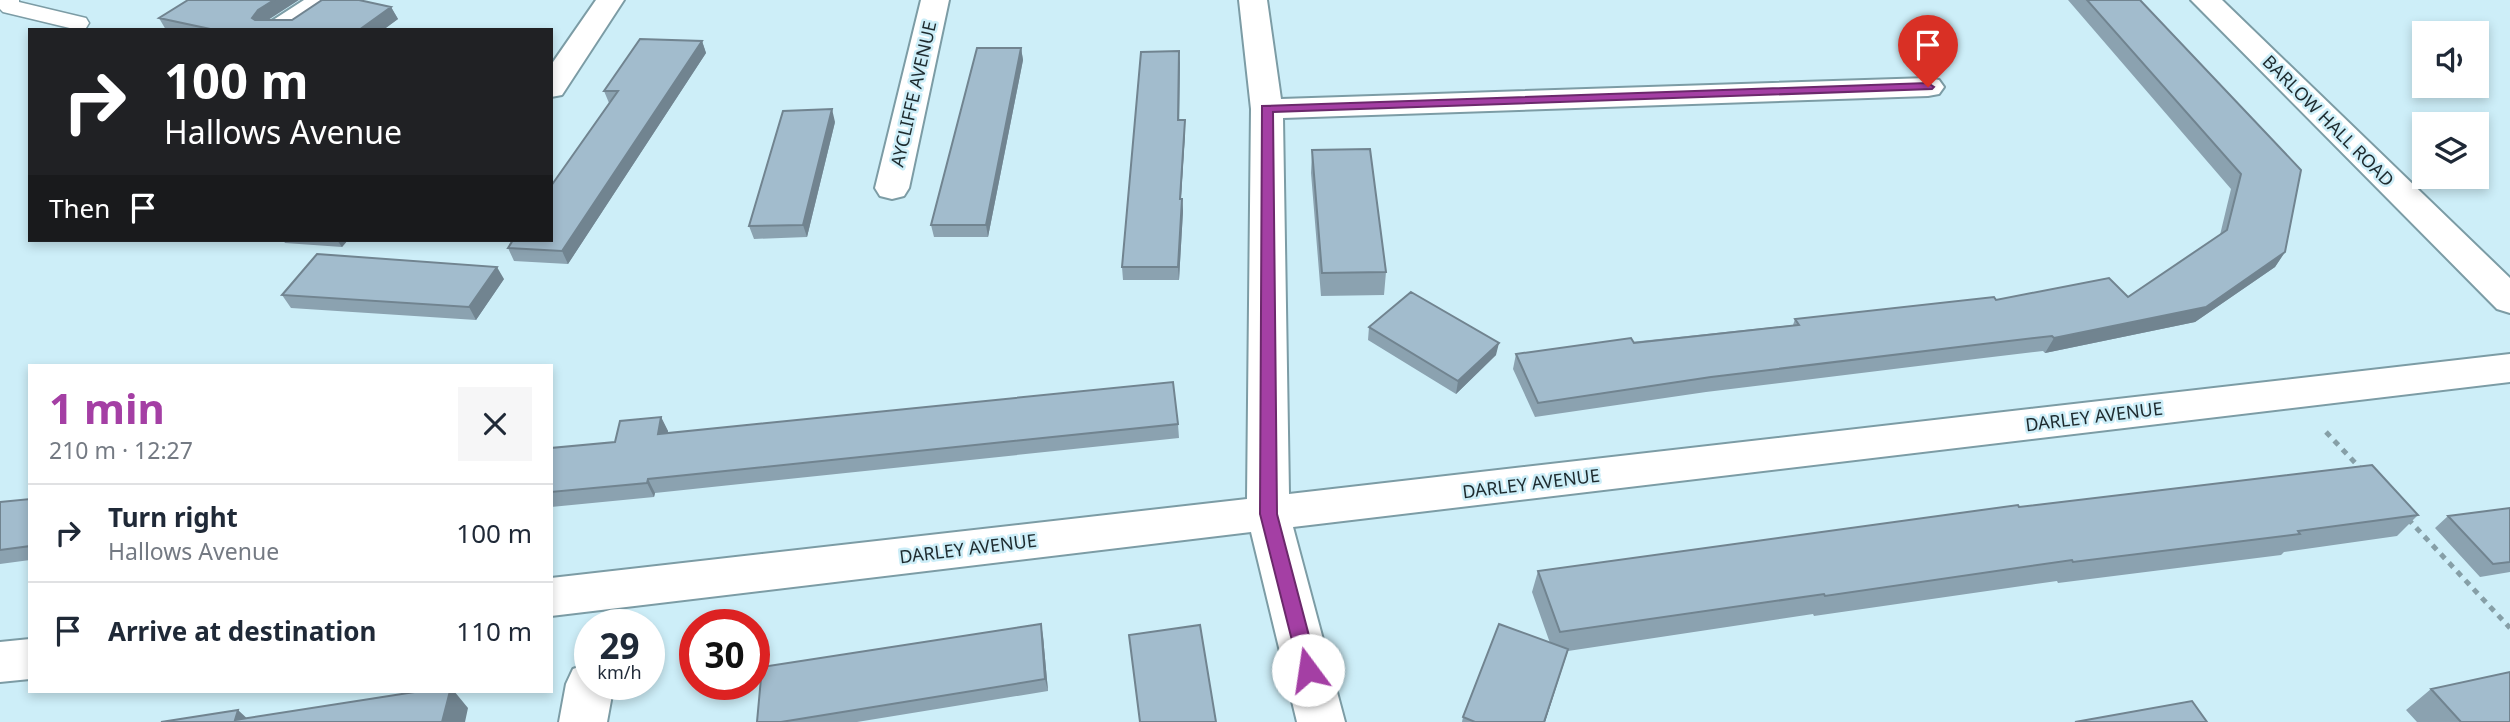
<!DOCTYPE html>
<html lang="en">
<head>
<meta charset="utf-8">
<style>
	:root { --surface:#fff; --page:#f6f6f7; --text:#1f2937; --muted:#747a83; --line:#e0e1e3; --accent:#a43fa4 }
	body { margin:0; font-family:"Noto Sans",sans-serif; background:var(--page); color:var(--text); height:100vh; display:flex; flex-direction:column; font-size:26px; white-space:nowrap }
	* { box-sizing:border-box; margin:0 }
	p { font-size:23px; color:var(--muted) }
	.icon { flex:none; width:38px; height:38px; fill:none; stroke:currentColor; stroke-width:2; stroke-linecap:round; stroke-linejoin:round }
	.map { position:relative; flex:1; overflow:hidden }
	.side { position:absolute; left:28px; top:364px; width:525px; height:329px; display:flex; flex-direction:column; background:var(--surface); border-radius:0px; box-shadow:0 4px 10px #0003 }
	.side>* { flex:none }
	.guide { position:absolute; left:28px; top:28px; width:525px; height:214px; border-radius:0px; box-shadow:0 4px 10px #0003; background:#202124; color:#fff; overflow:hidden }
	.fabs { position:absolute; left:2412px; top:21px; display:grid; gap:14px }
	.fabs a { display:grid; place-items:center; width:77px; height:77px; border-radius:0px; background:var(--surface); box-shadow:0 4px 10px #0003; font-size:35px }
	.speed { position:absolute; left:574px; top:609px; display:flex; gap:14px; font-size:35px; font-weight:700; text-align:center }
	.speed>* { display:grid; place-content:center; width:91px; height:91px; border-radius:50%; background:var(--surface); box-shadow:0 4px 10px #0003; line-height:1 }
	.speed small { font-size:18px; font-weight:400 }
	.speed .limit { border:10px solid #d22; background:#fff; color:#111 }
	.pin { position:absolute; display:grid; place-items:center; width:60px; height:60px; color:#fff; margin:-72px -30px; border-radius:50% 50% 50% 0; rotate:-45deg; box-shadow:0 0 7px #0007 }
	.pin .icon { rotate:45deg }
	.me { position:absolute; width:77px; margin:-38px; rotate:346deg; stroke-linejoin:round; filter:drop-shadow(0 0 5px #0008) }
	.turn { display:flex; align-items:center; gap:24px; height:147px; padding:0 21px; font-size:32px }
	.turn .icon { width:91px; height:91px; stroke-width:2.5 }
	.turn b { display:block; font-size:49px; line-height:60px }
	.then { display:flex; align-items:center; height:66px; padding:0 21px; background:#0003; gap:14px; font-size:26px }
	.round { display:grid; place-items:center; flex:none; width:74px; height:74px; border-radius:0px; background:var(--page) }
	.headline { display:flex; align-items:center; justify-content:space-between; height:119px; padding:0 21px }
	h1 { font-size:42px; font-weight:700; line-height:52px; color:var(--accent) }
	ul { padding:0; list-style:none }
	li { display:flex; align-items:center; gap:21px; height:98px; padding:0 21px; border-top:2px solid var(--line) }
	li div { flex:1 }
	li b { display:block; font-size:26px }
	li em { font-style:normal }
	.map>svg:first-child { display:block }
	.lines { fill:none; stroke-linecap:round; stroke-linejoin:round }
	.lane-casing { stroke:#7c9ca5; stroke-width:3 }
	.street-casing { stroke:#7c9ca5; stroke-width:4 }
	.path { stroke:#869fa7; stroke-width:5; stroke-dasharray:6 6; stroke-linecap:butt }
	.lane { fill:#fff; fill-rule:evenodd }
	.street { fill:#fff; fill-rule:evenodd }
	.wall { fill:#8ba2b0 }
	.shaded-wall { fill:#718490 }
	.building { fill:#a2bccd; stroke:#718490; stroke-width:2 }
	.route { fill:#a43fa4; stroke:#6b296b; stroke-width:2 }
	.labels { text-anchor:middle; stroke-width:5; stroke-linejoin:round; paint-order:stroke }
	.street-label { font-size:18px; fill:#1d2a2e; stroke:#cdeef8 }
</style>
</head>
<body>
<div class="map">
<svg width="2510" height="722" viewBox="0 0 2510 722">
	<rect width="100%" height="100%" fill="#cdeef8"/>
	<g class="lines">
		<defs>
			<path id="lane" d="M0,0H19V2L86,18L89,23L86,28L78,30L3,12L0,9Z"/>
			<path id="street" d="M304,0H338L334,6L298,30H262L267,24Z
				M596,0H624L562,95L551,97V65Z
				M921,0H949L909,188L904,196L892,199L880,196L875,188Z
				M1239,0H1267L1281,99L1928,78L1939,80L1944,87L1939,94L1928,96L1283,118L1289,494L2510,354V382L1293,527L1345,722H1297L1251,532L551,616V578L1247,499L1251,109Z
				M2191,0H2222L2510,278V313L2497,309Z
				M30,639V679L0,682V642Z
				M590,663V684H614L607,722H559L566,684L573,669Z"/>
		</defs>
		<use href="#lane" class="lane-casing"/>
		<use href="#street" class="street-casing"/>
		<path class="path" d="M2326,432L2361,469
			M2408,519L2510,628"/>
		<use href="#lane" class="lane"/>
		<use href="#street" class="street"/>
	</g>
	<path class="wall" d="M2068,0H2140L2285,252L2275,267L2195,322L2045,353L2043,351L1967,360L1706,392L1535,417L1513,369L1516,354L1793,325L1795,319L1996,300L2128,297L2220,235L2231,189Z
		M391,7L398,19L383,30H166L159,18L292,20Z
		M702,41L706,53L568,264L514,261L508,248L609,103L604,91Z
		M1021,48L1023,60L988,237H934L931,225Z
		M1179,51V120L1185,133L1181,199H1182L1183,211L1179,280H1123L1122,267Z
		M835,122L807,237L754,239L749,226Z
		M1312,150L1386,272L1384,295L1321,296L1311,173Z
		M283,240H348L342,247L285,243Z
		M504,279L476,320L291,308L282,295Z
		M1369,327L1496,355L1456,394L1368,340Z
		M661,417L668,431V433L1178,424L1179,438L655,493L654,497L551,507V448L615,442Z
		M30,499V560L0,564V502Z
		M2019,507L2418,515L2397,536L2284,552L2281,555L2058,583L2057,581L1814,616L1813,614L1568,651L1545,722H1462L1463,717L1550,643L1532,592L1538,571Z
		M2510,508V572L2480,577L2435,528L2448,516Z
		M1043,636L1048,691L857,722H757Z
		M2431,689L2510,722H2417L2406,710Z"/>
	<path class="shaded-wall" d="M274,0H299L265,22L260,30L252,18L258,10Z
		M391,7L398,19L383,30H359Z
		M702,41L706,53L568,264L562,251Z
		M1021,48L1023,60L988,237L986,225Z
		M1179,51L1180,63L1179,133L1178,120Z
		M832,109L835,122L807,237L803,225Z
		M1185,120V133L1180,211V199Z
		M1182,199L1183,211L1179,280L1178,267Z
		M337,240H348L342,247Z
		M2285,252L2275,267L2195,322L2045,353L2054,338Z
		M497,267L504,279L476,320L469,307Z
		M1499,343L1496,355L1456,394L1458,381Z
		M661,417L668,431L665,448L658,434Z
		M648,479L655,493L654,497L647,483Z
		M1041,624L1043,636L1048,691L1045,679Z
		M1568,649L1545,722H1544Z
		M450,691H454L468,708L465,722H442Z
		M238,710L251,722L235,720Z"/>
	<path class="building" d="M188,0H274L258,10L252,18L255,20H292L322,0H359L391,7L359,30H215L159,18Z
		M2087,0H2140L2301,170L2285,252L2206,307L2054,338L2052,336L1975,345L1711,377L1538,403L1516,354L1631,338L1634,343L1799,325L1795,319L1994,297L1996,300L2109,278L2128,297L2227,230L2241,174Z
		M640,39L702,41L562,251L508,248L513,240H551V186L618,91H604Z
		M977,48H1021L986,225H931Z
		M1179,51L1178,120H1185L1180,199H1182L1178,267H1122L1141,52Z
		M832,109L803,225L749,226L783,111Z
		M1370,149L1386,272L1322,273L1312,150Z
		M317,254L497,267L469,307L282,295Z
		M1411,292L1499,343L1458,381L1369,327Z
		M1173,382L1178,424L648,479L647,483L551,492V448L615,442L620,421L661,417L658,434Z
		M2372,465L2418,515L2298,531L2300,534L2073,562L2072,560L1825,596L1824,594L1560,632L1538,571L2018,505L2019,507Z
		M30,499V546L0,550V502Z
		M2510,508V562L2493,564L2448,516Z
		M1041,624L1045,679L781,722H757L762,667Z
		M1499,624L1568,649L1544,722H1475L1463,717Z
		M1200,625L1216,722H1140L1129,635Z
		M2510,672V722H2461L2431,689Z
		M421,691H450L442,722H161L238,710L235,720Z
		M2192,701L2207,722H2075Z"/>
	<path class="route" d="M1928,83L1934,87L1932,89L1273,112L1277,514L1318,670L1315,676L1308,679L1301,676L1260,514L1262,106Z"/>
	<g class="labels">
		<g class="street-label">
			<text transform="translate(914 94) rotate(-77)" y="6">AYCLIFFE AVENUE</text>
			<text transform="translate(2328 121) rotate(45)" y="6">BARLOW HALL ROAD</text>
			<text transform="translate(2094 417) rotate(-7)" y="6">DARLEY AVENUE</text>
			<text transform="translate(1531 484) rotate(-7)" y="6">DARLEY AVENUE</text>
			<text transform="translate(968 549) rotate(-7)" y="6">DARLEY AVENUE</text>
		</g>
	</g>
</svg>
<div class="fabs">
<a><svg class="icon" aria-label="sound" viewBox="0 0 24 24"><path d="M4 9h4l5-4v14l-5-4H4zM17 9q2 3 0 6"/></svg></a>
<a><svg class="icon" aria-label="layers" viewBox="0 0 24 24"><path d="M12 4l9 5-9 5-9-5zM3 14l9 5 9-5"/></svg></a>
</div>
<div class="speed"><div>29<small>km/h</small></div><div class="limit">30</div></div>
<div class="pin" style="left:1928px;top:87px;background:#d93025"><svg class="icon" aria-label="arrive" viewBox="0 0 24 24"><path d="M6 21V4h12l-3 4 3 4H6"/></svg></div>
<svg class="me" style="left:1308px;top:670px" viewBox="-20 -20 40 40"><circle r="19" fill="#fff"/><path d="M0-13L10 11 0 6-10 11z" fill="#a43fa4"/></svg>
<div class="guide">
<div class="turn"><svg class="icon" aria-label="right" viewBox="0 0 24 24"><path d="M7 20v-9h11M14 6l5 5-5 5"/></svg><div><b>100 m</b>Hallows Avenue</div></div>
<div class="then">Then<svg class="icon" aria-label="arrive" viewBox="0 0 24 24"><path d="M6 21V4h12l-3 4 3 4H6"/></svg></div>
</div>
<section class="side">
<div class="headline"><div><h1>1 min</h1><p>210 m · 12:27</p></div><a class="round"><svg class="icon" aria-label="close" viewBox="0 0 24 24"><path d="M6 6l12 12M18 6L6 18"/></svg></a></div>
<ul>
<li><svg class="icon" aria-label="right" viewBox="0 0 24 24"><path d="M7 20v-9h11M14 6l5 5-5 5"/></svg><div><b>Turn right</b><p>Hallows Avenue</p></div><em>100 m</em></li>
<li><svg class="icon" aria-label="arrive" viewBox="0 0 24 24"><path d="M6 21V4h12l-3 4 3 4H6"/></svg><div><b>Arrive at destination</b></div><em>110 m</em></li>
</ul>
</section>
</div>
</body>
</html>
